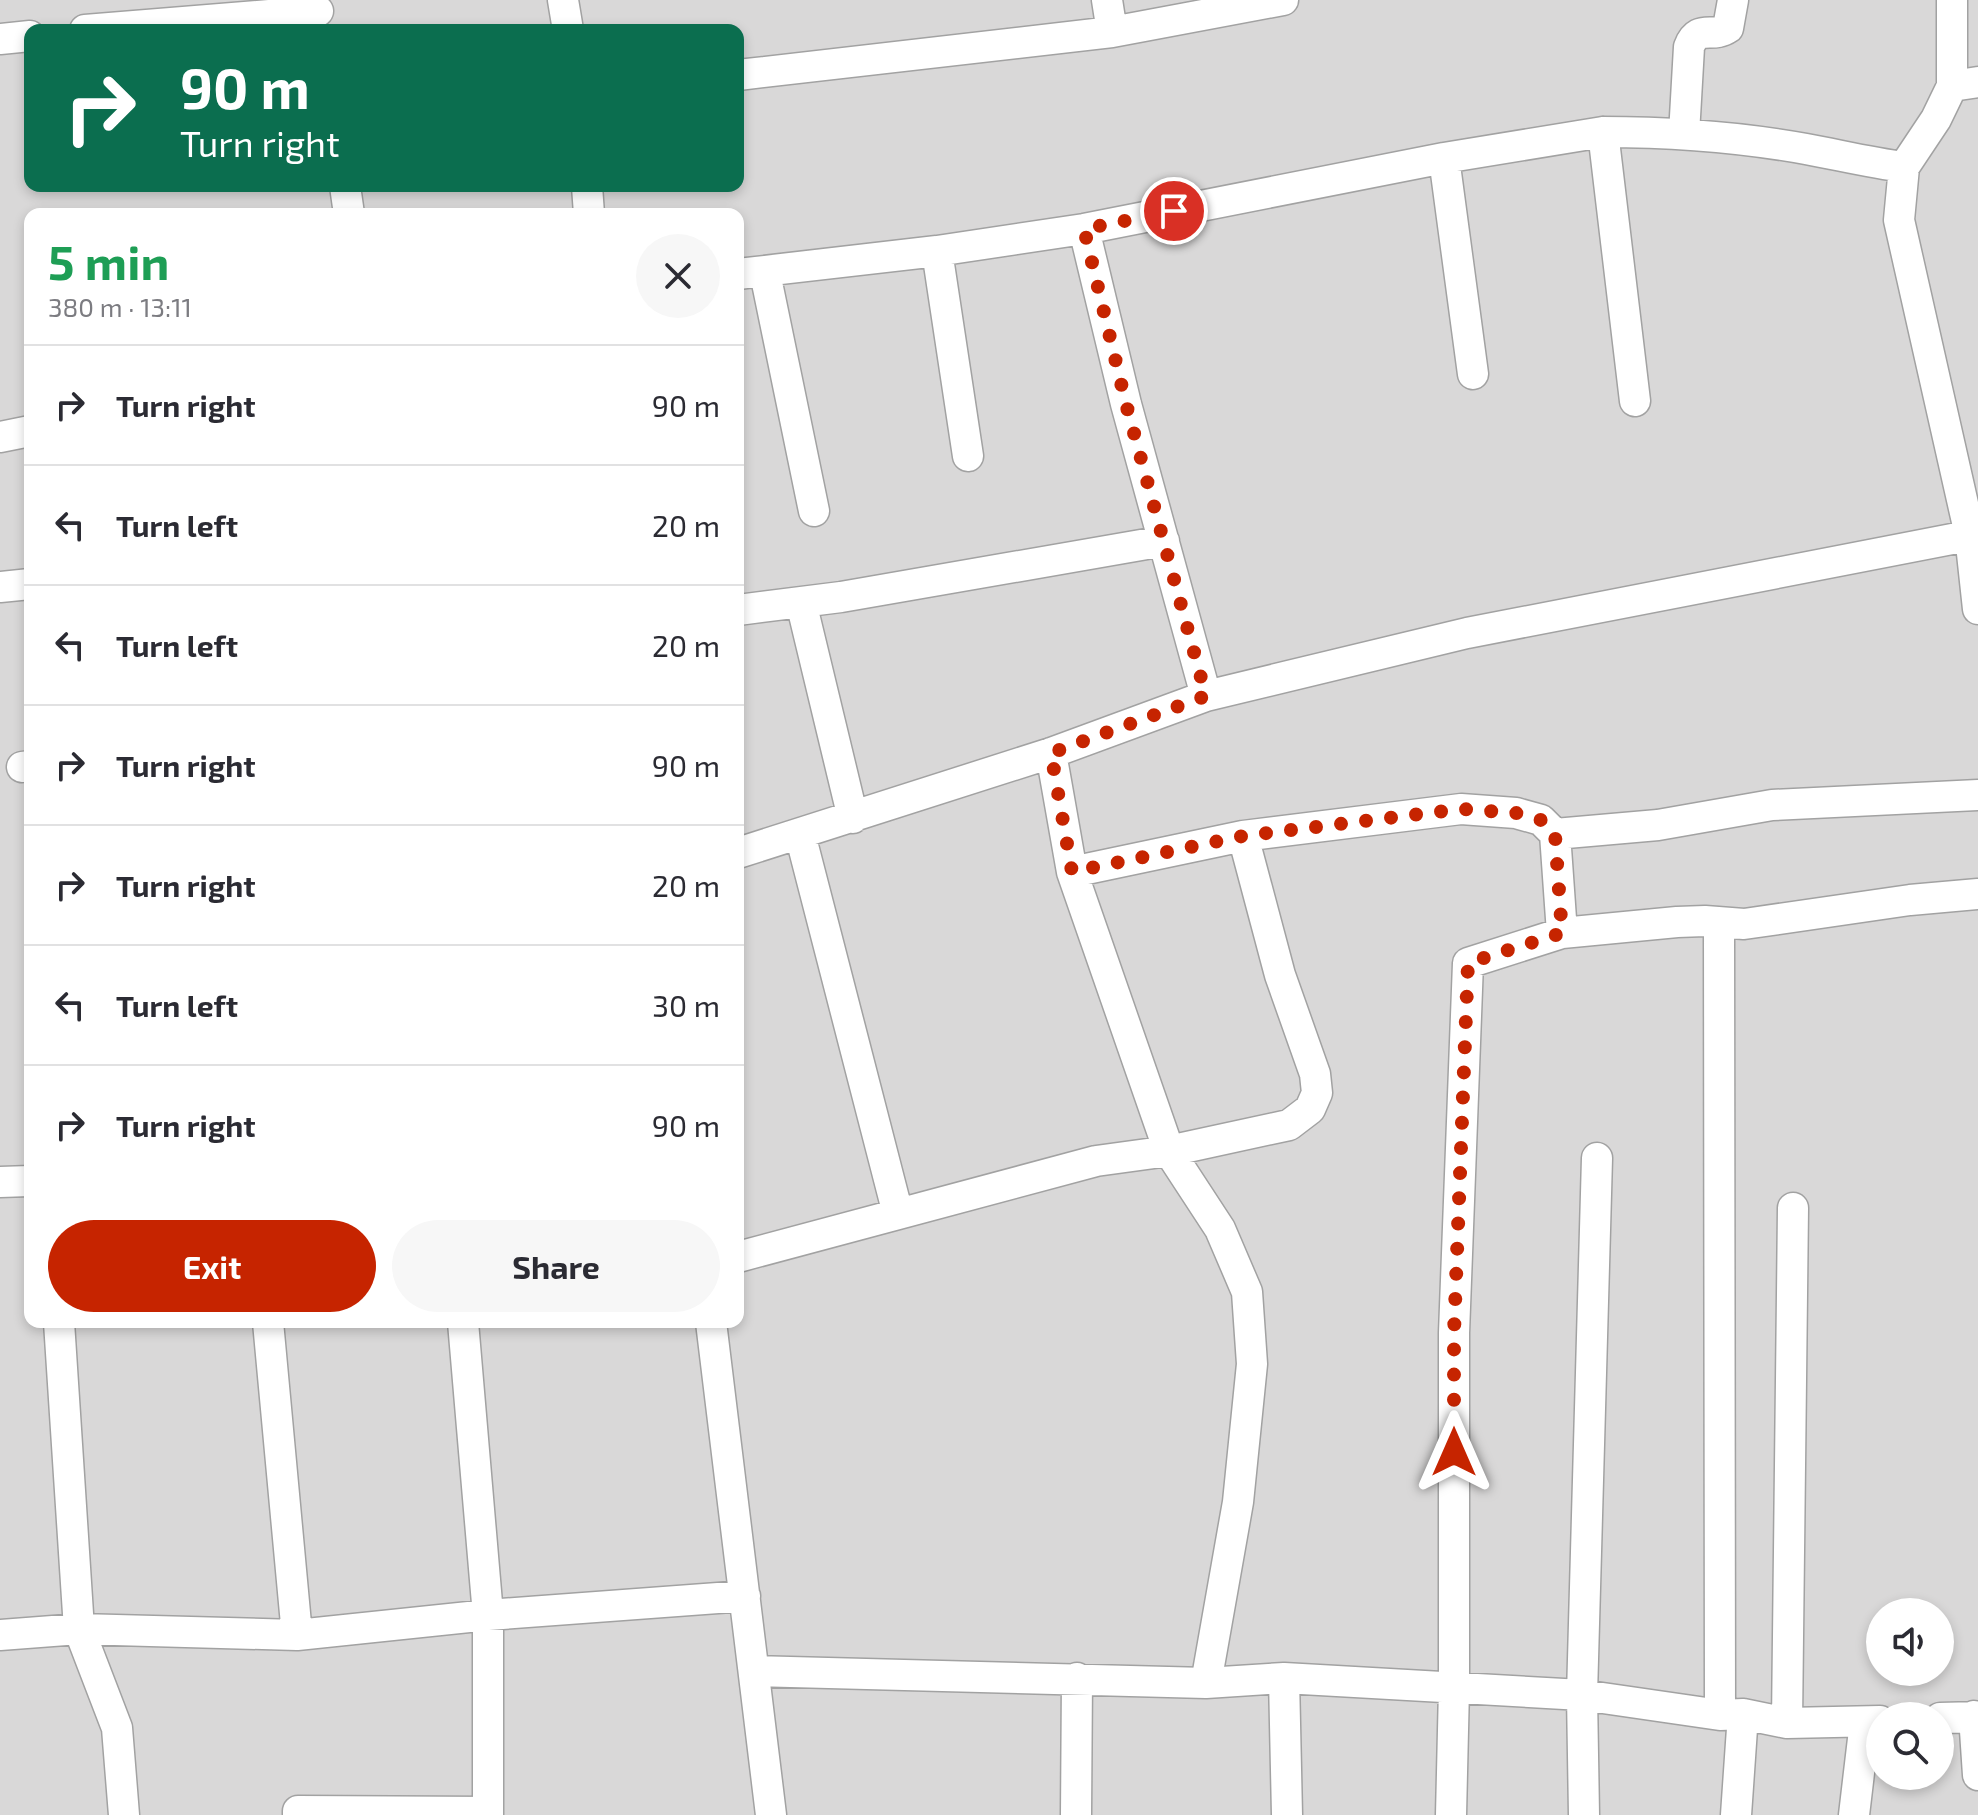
<!DOCTYPE html>
<html lang="en">
<head>
<meta charset="utf-8">
<style>
	:root { --surface:#fff; --page:#f7f7f7; --text:#2b2b33; --muted:#7c7c81; --line:#e1e1e2; --accent:#c62400 }
	body { margin:0; font-family:"Exo 2",sans-serif; background:var(--page); color:var(--text); height:100vh; display:flex; flex-direction:column; font-size:30px; white-space:nowrap }
	* { box-sizing:border-box; margin:0 }
	p { font-size:26px; color:var(--muted) }
	.icon { flex:none; width:44px; height:44px; fill:none; stroke:currentColor; stroke-width:2; stroke-linecap:round; stroke-linejoin:round }
	.map { position:relative; flex:1; overflow:hidden }
	.drawer { position:absolute; left:24px; top:208px; width:720px; height:1120px; display:flex; flex-direction:column; background:var(--surface); border-radius:16px; box-shadow:0 4px 12px #0003 }
	.drawer>* { flex:none }
	.guide { position:absolute; left:24px; top:24px; width:720px; height:168px; border-radius:16px; box-shadow:0 4px 12px #0003; background:#0b6e4f; color:#fff; overflow:hidden }
	.fabs { position:absolute; left:1866px; top:1598px; display:grid; gap:16px }
	.fabs a { display:grid; place-items:center; width:88px; height:88px; border-radius:50%; background:var(--surface); box-shadow:0 4px 12px #0003; font-size:40px }
	.pin { position:absolute; display:grid; place-items:center; width:68px; height:68px; color:#fff; margin:-34px; border:4px solid #fff; border-radius:50%; box-shadow:0 2px 8px #0007 }
	.me { position:absolute; width:88px; margin:-44px; rotate:0deg; stroke-linejoin:round; filter:drop-shadow(0 0 6px #0008) }
	.turn { display:flex; align-items:center; gap:28px; height:168px; padding:0 24px; font-size:36px }
	.turn .icon { width:104px; height:104px; stroke-width:2.5 }
	.turn b { display:block; font-size:56px; line-height:68px }
	.round { display:grid; place-items:center; flex:none; width:84px; height:84px; border-radius:42px; background:var(--page) }
	.summary { display:flex; align-items:center; justify-content:space-between; height:136px; padding:0 24px }
	h1 { font-size:48px; font-weight:700; line-height:60px; color:#1e9e55 }
	.cta { display:flex; gap:16px; margin-top:auto; padding:16px 24px }
	.cta a { flex:1; height:92px; border-radius:48px; background:var(--accent); color:#fff; font-size:32px; font-weight:700; line-height:92px; text-align:center }
	.cta a+a { background:var(--page); color:var(--text) }
	ul { padding:0; list-style:none }
	li { display:flex; align-items:center; gap:24px; height:120px; padding:0 24px; border-top:2px solid var(--line) }
	li div { flex:1 }
	li b { display:block; font-size:30px }
	li em { font-style:normal }
	.map>svg:first-child { display:block }
	.residential { fill:#d9d8d8; fill-rule:evenodd }
	.lines { fill:none; stroke-linecap:round; stroke-linejoin:round }
	.minor-casing { stroke:#a2a2a2; stroke-width:33 }
	.minor { stroke:#fff; stroke-width:30 }
	.route { stroke:#c62400; stroke-width:14; stroke-dasharray:0 25.2 }
</style>
</head>
<body>
<div class="map">
<svg width="1978" height="1815" viewBox="0 0 1978 1815">
	<rect width="100%" height="100%" fill="#eeece0"/>
	<path class="residential" d="M0,0H1978V1815H0ZM30,30H738V186H30ZM30,214H738V1322H30ZM1880,1612H1940V1672H1880ZM1880,1716H1940V1776H1880Z"/>
	<g class="lines">
		<defs>
			<path id="minor" d="M563,0L568,30
				M1107,0L1112,32
				M1952,0V86L1978,82
				M85,30L318,11
				M0,39L30,36
				M738,75L1112,32L1283,0
				M1952,86L1936,119L1904,167L1899,220L1970,535L1978,609
				M1603,132C1671,132 1739,137 1806,149C1839,155 1871,163 1904,167
				M1684,134L1689,47C1698,23 1712,39 1728,28L1733,0
				M1444,158L1473,374
				M345,186L349,214
				M587,186L589,214
				M1084,229L1126,404L1206,696
				M937,251L968,456
				M765,273L814,511
				M738,274L937,251L1084,229L1444,158L1603,132L1635,401
				M0,437L30,431
				M0,587L30,584
				M801,602L853,818
				M738,610L841,597L1164,541
				M1051,753L1072,872L1169,1151L1220,1229L1247,1292L1252,1364L1238,1502L1206,1683
				M22,767L30,766
				M800,834L898,1214
				M1555,834L1658,825L1772,805L1978,795
				M738,853L1051,753L1206,696L1467,633L1978,534
				M1072,872L1243,836L1461,809L1516,813L1541,820L1555,834L1562,933
				M1719,922L1720,1715
				M0,1182L30,1181
				M738,1257L1096,1161L1169,1151L1289,1125L1310,1109L1317,1093L1315,1074L1280,975L1243,836
				M59,1322L79,1629L297,1635L488,1615L745,1596
				M268,1322L297,1635
				M463,1322L488,1615V1815
				M711,1322L771,1815
				M0,1635L79,1629L117,1728L124,1815
				M754,1671L1206,1683L1284,1678L1582,1695L1720,1715L1743,1714L1787,1723L1880,1721
				M1284,1678L1287,1815
				M1974,1716L1978,1775
				M1940,1718L1978,1717
				M1787,1723L1793,1208
				M298,1815V1811L488,1812
				M1076,1815L1077,1678
				M1451,1815L1454,1688V1333L1468,963L1562,933L1677,922L1705,921L1744,924L1910,900L1978,894
				M1584,1815L1582,1695L1597,1158
				M1736,1815L1743,1714
				M1854,1815L1865,1722"/>
		</defs>
		<use href="#minor" class="minor-casing"/>
		<use href="#minor" class="minor"/>
	</g>
	<g class="lines">
		<path class="route" d="M1174,211L1084,229L1126,404L1206,696L1051,753L1072,872L1243,836L1461,809L1516,813L1541,820L1555,834L1562,933L1468,963L1454,1333V1452"/>
	</g>
</svg>
<div class="fabs">
<a><svg class="icon" aria-label="sound" viewBox="0 0 24 24"><path d="M4 9h4l5-4v14l-5-4H4zM17 9q2 3 0 6"/></svg></a>
<a><svg class="icon" aria-label="search" viewBox="0 0 24 24"><circle cx="10" cy="10" r="6"/><path d="M15 15l6 6"/></svg></a>
</div>
<div class="pin" style="left:1174px;top:211px;background:#d93025"><svg class="icon" aria-label="arrive" viewBox="0 0 24 24"><path d="M6 21V4h12l-3 4 3 4H6"/></svg></div>
<svg class="me" style="left:1454px;top:1452px" viewBox="-20 -20 40 40"><path d="M0-17L14 15 0 8-14 15z" fill="#c62400" stroke="#fff" stroke-width="4"/></svg>
<div class="guide">
<div class="turn"><svg class="icon" aria-label="right" viewBox="0 0 24 24"><path d="M7 20v-9h11M14 6l5 5-5 5"/></svg><div><b>90 m</b>Turn right</div></div>
</div>
<section class="drawer">
<div class="summary"><div><h1>5 min</h1><p>380 m · 13:11</p></div><a class="round"><svg class="icon" aria-label="close" viewBox="0 0 24 24"><path d="M6 6l12 12M18 6L6 18"/></svg></a></div>
<ul>
<li><svg class="icon" aria-label="right" viewBox="0 0 24 24"><path d="M7 20v-9h11M14 6l5 5-5 5"/></svg><div><b>Turn right</b></div><em>90 m</em></li>
<li><svg class="icon" aria-label="left" viewBox="0 0 24 24"><path d="M17 20v-9H6M10 6l-5 5 5 5"/></svg><div><b>Turn left</b></div><em>20 m</em></li>
<li><svg class="icon" aria-label="left" viewBox="0 0 24 24"><path d="M17 20v-9H6M10 6l-5 5 5 5"/></svg><div><b>Turn left</b></div><em>20 m</em></li>
<li><svg class="icon" aria-label="right" viewBox="0 0 24 24"><path d="M7 20v-9h11M14 6l5 5-5 5"/></svg><div><b>Turn right</b></div><em>90 m</em></li>
<li><svg class="icon" aria-label="right" viewBox="0 0 24 24"><path d="M7 20v-9h11M14 6l5 5-5 5"/></svg><div><b>Turn right</b></div><em>20 m</em></li>
<li><svg class="icon" aria-label="left" viewBox="0 0 24 24"><path d="M17 20v-9H6M10 6l-5 5 5 5"/></svg><div><b>Turn left</b></div><em>30 m</em></li>
<li><svg class="icon" aria-label="right" viewBox="0 0 24 24"><path d="M7 20v-9h11M14 6l5 5-5 5"/></svg><div><b>Turn right</b></div><em>90 m</em></li>
</ul>
<div class="cta"><a>Exit</a><a>Share</a></div>
</section>
</div>
</body>
</html>
